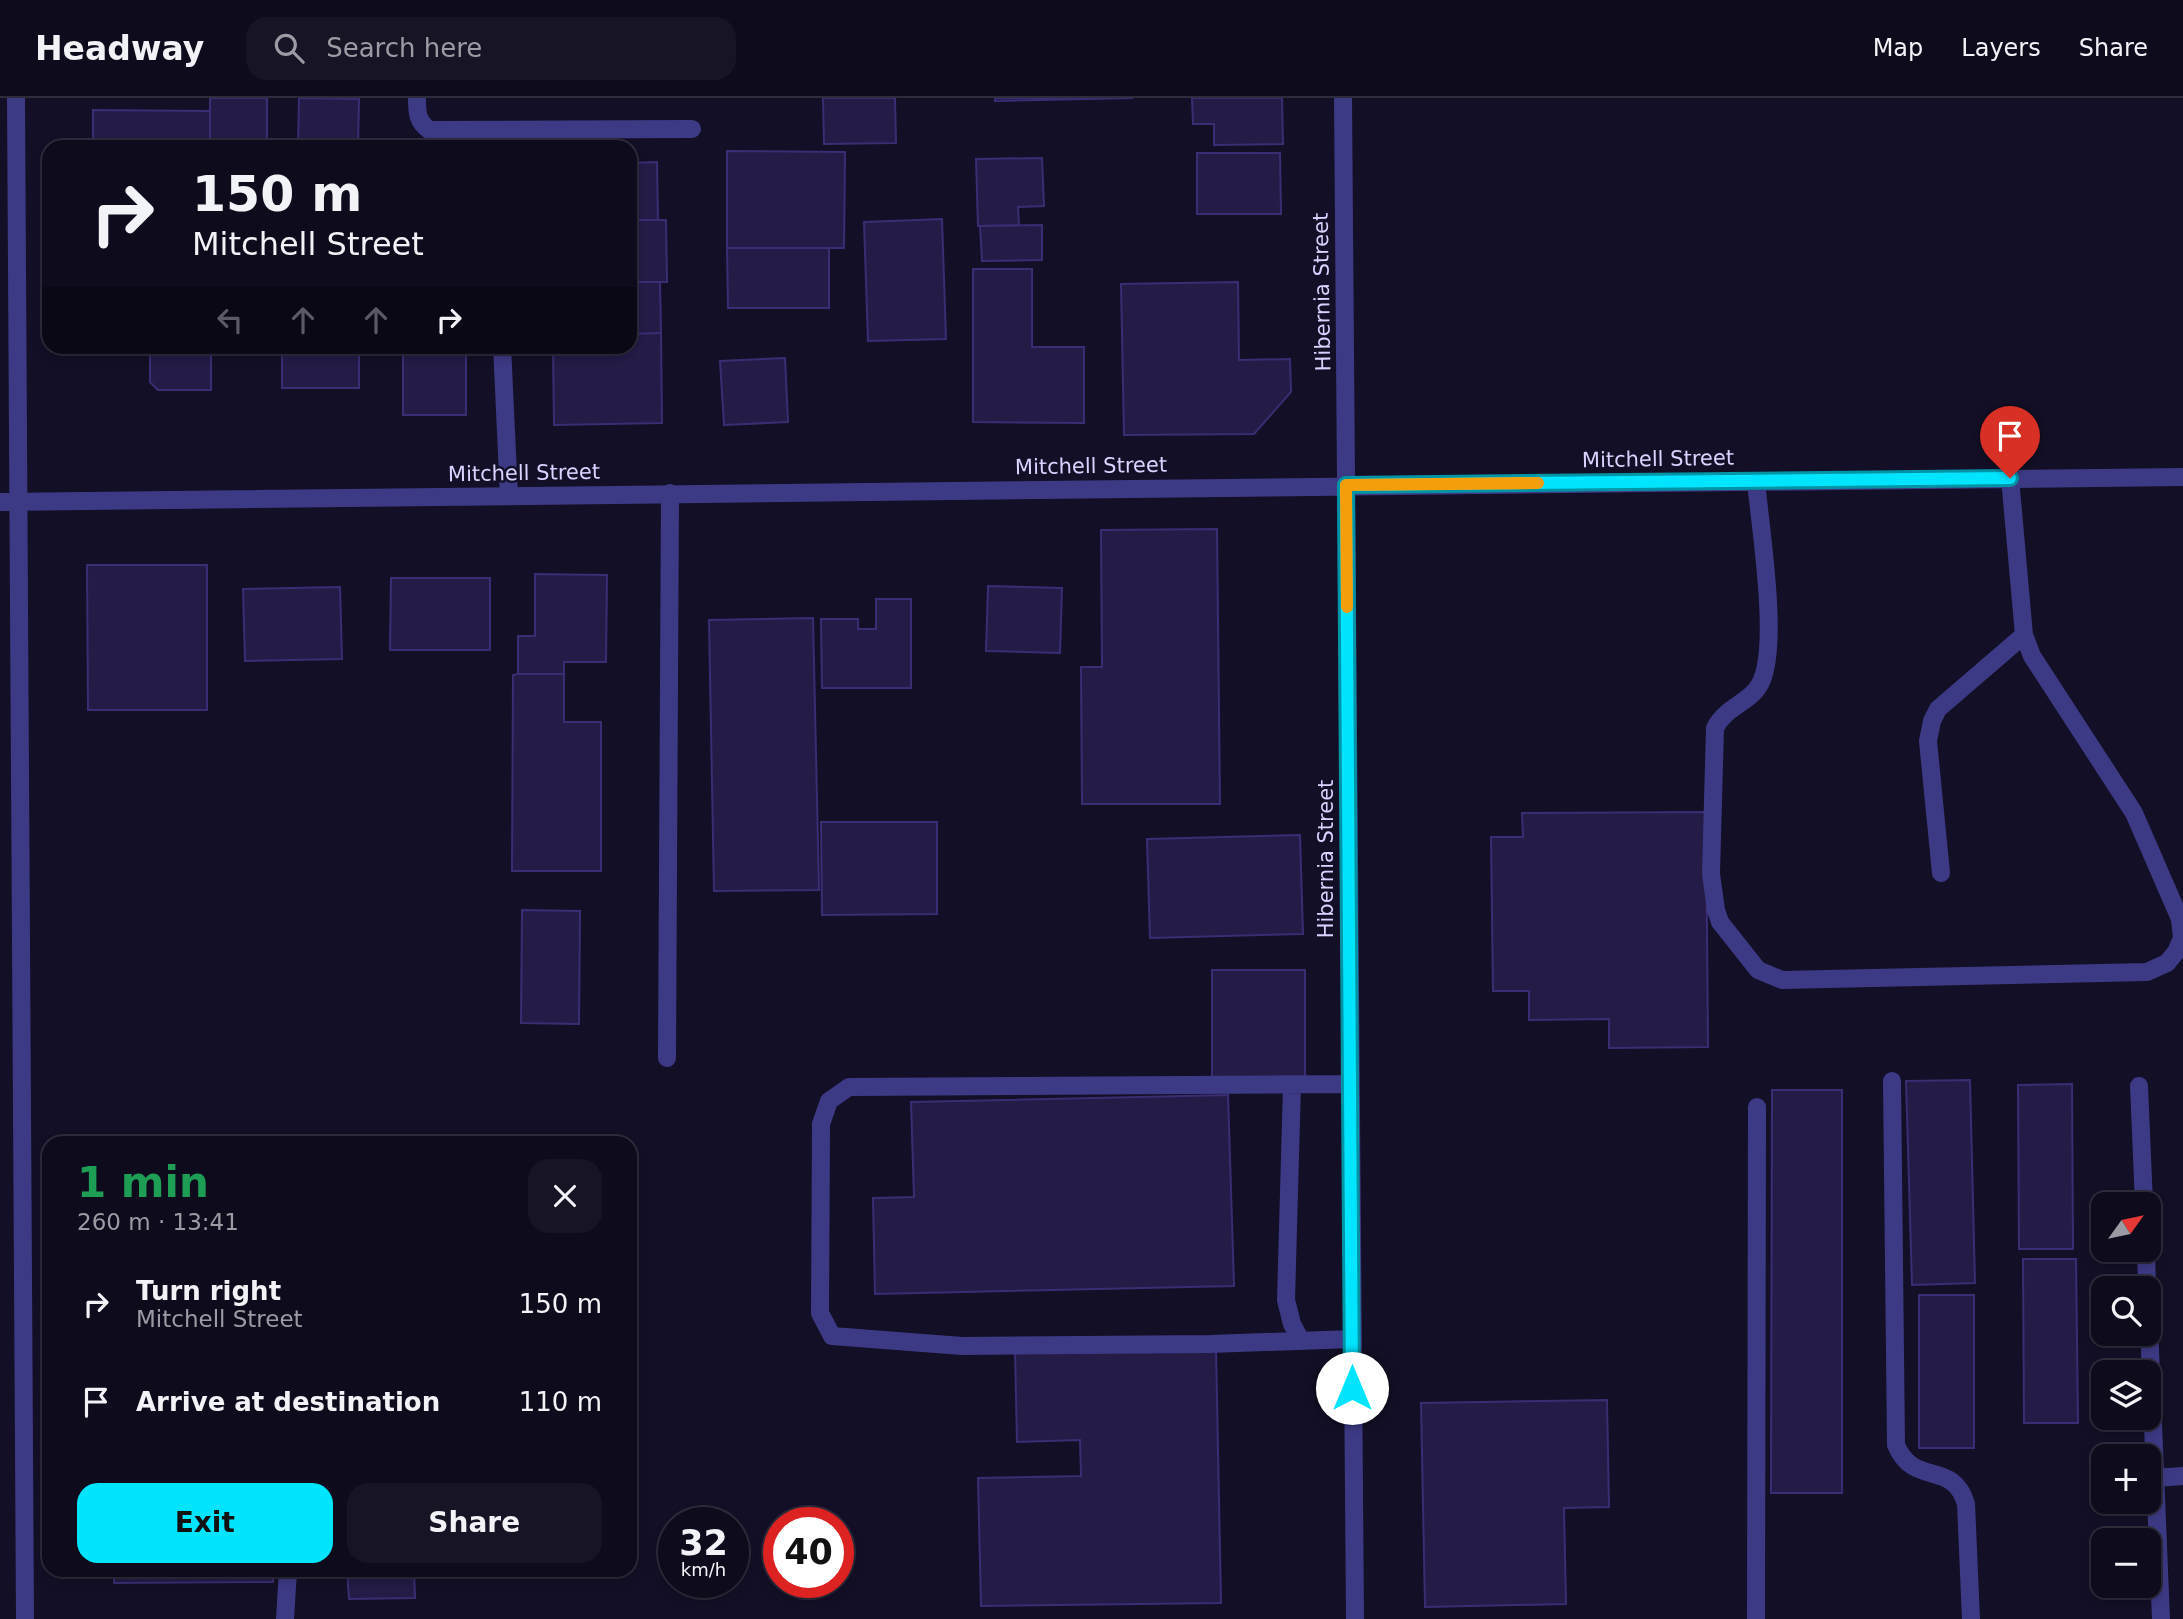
<!DOCTYPE html>
<html lang="en">
<head>
<meta charset="utf-8">
<style>
	:root { --surface:#0e0b1c; --page:#171425; --text:#f1f3f6; --muted:#9b9ba3; --line:#2e2b3b; --accent:#00e5ff }
	body { margin:0; font-family:"DejaVu Sans",sans-serif; background:var(--page); color:var(--text); height:100vh; display:flex; flex-direction:column; font-size:26px; white-space:nowrap }
	* { box-sizing:border-box; margin:0 }
	p { font-size:23px; color:var(--muted) }
	.icon { flex:none; width:38px; height:38px; fill:none; stroke:currentColor; stroke-width:2; stroke-linecap:round; stroke-linejoin:round }
	.map { position:relative; flex:1; overflow:hidden }
	.drawer { position:absolute; left:42px; top:1038px; width:595px; height:441px; display:flex; flex-direction:column; background:var(--surface); border-radius:21px; box-shadow:0 4px 10px #0003,0 0 0 2px var(--line) }
	.drawer>* { flex:none }
	.top-card { position:absolute; left:42px; top:42px; width:595px; height:214px; border-radius:21px; box-shadow:0 4px 10px #0003,0 0 0 2px var(--line); background:#0e0b1c; color:var(--text); overflow:hidden }
	.needle { width:46px; rotate:57deg }
	.fabs { position:absolute; left:2091px; top:1094px; display:grid; gap:14px }
	.fabs a { display:grid; place-items:center; width:70px; height:70px; border-radius:14px; background:var(--surface); box-shadow:0 4px 10px #0003,0 0 0 2px var(--line); font-size:35px }
	.speed { position:absolute; left:658px; top:1409px; display:flex; gap:14px; font-size:35px; font-weight:700; text-align:center }
	.speed>* { display:grid; place-content:center; width:91px; height:91px; border-radius:50%; background:var(--surface); box-shadow:0 4px 10px #0003,0 0 0 2px var(--line); line-height:1 }
	.speed small { font-size:18px; font-weight:400 }
	.speed .limit { border:10px solid #d22; background:#fff; color:#111 }
	.pin { position:absolute; display:grid; place-items:center; width:60px; height:60px; color:#fff; margin:-72px -30px; border-radius:50% 50% 50% 0; rotate:-45deg; box-shadow:0 0 7px #0007 }
	.pin .icon { rotate:45deg }
	.me { position:absolute; width:77px; margin:-38px; rotate:0deg; stroke-linejoin:round; filter:drop-shadow(0 0 5px #0008) }
	.turn { display:flex; align-items:center; gap:24px; height:147px; padding:0 35px; font-size:32px }
	.turn .icon { width:91px; height:91px; stroke-width:2.5 }
	.turn b { display:block; font-size:49px; line-height:60px }
	.lanes { display:flex; align-items:center; height:66px; padding:0 35px; background:#0003; justify-content:center; gap:35px; direction:ltr }
	.lanes .off { opacity:.35 }
	.round { display:grid; place-items:center; flex:none; width:74px; height:74px; border-radius:21px; background:var(--page) }
	.headline { display:flex; align-items:center; justify-content:space-between; height:119px; padding:0 35px }
	h1 { font-size:42px; font-weight:800; line-height:52px; color:#1e9e55 }
	.button { display:flex; gap:14px; margin-top:auto; padding:14px 35px }
	.button a { flex:1; height:80px; border-radius:21px; background:var(--accent); color:#111; font-size:28px; font-weight:800; line-height:80px; text-align:center }
	.button a+a { background:var(--page); color:var(--text) }
	ul { padding:0; list-style:none }
	li { display:flex; align-items:center; gap:21px; height:98px; padding:0 35px }
	li div { flex:1 }
	li b { display:block; font-size:26px }
	li em { font-style:normal }
	header { display:flex; align-items:center; gap:42px; box-sizing:border-box; height:98px; padding:0 35px; background:var(--surface); border-bottom:2px solid var(--line) }
	header strong { font-size:33px }
	nav { display:flex; gap:38px; margin-inline-start:auto; font-size:24px }
	.search { width:490px; height:63px; background:var(--page); display:flex; align-items:center; gap:18px; box-sizing:border-box; padding:0 24px; border-radius:21px; color:var(--muted); font-size:26px }
	.map>svg:first-child { display:block }
	.building { fill:#241b47; stroke:#3b2d73; stroke-width:2 }
	.lines { fill:none; stroke-linecap:round; stroke-linejoin:round }
	.minor { stroke:#3d3a85; stroke-width:18 }
	.route-casing { stroke:#0095a6; stroke-width:18 }
	.route { stroke:#00e5ff; stroke-width:12 }
	.slow { stroke:#f59e0b; stroke-width:12 }
	.labels { text-anchor:middle; stroke-width:5; stroke-linejoin:round; paint-order:stroke }
	.street-label { font-size:21px; fill:#d9d4ff; stroke:#130f26 }
</style>
</head>
<body>
<header>
<strong>Headway</strong>
<div class="search"><svg class="icon" aria-label="search" viewBox="0 0 24 24"><circle cx="10" cy="10" r="6"/><path d="M15 15l6 6"/></svg>Search here</div>
<nav><a>Map</a><a>Layers</a><a>Share</a></nav>
</header>
<div class="map">
<svg width="2183" height="1521" viewBox="0 0 2183 1521">
	<rect width="100%" height="100%" fill="#130f26"/>
	<path class="building" d="M210,0H267V49H210Z
		M299,0L359,1L358,49H298Z
		M823,0H895L896,45L824,46Z
		M995,0H1133L995,3Z
		M1192,0H1282L1283,46L1214,47V26H1193Z
		M93,12L210,13V49H93Z
		M727,53L845,54L844,150H727Z
		M1197,55H1280L1281,116H1197Z
		M1042,60L1044,108L1018,109L1019,127L978,128L976,61Z
		M657,64L658,122H630V65Z
		M942,121L946,241L868,243L864,124Z
		M630,122H666L667,184H630Z
		M1042,127V162L982,163L980,128Z
		M727,150H829V210H728Z
		M973,171H1032V249H1084V325L973,324Z
		M630,184H660L661,235L630,236Z
		M1238,184L1239,262L1290,261L1291,294L1254,336L1124,337L1121,186Z
		M661,235L662,325L554,327L553,248H630V236Z
		M150,248H211V292H158L150,284Z
		M282,248H359V290H282Z
		M403,248H466V317H403Z
		M785,260L788,324L724,327L720,263Z
		M1217,431L1220,706H1082L1081,569H1102L1101,432Z
		M87,467H207V612H88Z
		M535,476L607,477L606,564H564V576H518V538H535Z
		M391,480H490V552H390Z
		M988,488L1062,490L1060,555L986,553Z
		M340,489L342,561L245,563L243,491Z
		M876,501H911V590H822L821,521H858V531H876Z
		M813,520L819,792L714,793L709,522Z
		M518,576H564V624H601V773H512L513,577Z
		M1706,714L1708,949L1609,950V921L1529,922V893H1493L1491,739H1523L1522,715Z
		M821,724H937V816L822,817Z
		M1300,737L1303,836L1150,840L1147,741Z
		M522,812L580,813L579,926L521,925Z
		M1212,872H1305V980L1212,979Z
		M1970,982L1975,1185L1912,1187L1906,983Z
		M2072,986L2073,1151H2019L2018,987Z
		M1772,992H1842V1395H1771Z
		M1228,997L1234,1188L875,1196L873,1100L914,1099L911,1004Z
		M2023,1161H2076L2078,1325H2024Z
		M1919,1197H1974V1350H1919Z
		M1216,1249L1221,1505L981,1508L978,1380L1081,1378L1080,1342L1017,1344L1015,1252Z
		M1607,1302L1609,1409L1564,1410L1566,1506L1425,1509L1421,1305Z
		M114,1472H273V1484L114,1485Z
		M347,1472H414L415,1500L349,1501Z"/>
	<g class="lines">
		<path class="minor" d="M16,0L25,1521
			M417,0C417,14 417,23 429,32L692,31
			M1343,0L1355,1521
			M502,248L509,398
			M1756,383C1760,429 1780,549 1760,586C1750,605 1726,608 1715,630L1711,776L1716,812L1720,824L1758,872L1782,882L2147,874L2167,865L2176,854L2182,840L2180,821L2134,715L2032,558L2024,537L2010,380
			M0,404L2183,379
			M1941,775L1928,643L1932,623L1938,611L2024,537
			M667,960L670,395
			M1892,983L1896,1347C1914,1390 1953,1361 1966,1406L1971,1521
			M1350,986L849,989L829,1003L821,1026L820,1215L832,1238L962,1248L1210,1246L1352,1241
			M1292,987L1286,1202L1292,1226L1301,1243
			M2139,988L2144,1106
			M2146,1152L2147,1190
			M2149,1228L2161,1521
			M2155,1380L2183,1378
			M285,1521L288,1472
			M1756,1521L1757,1009"/>
	</g>
	<g class="lines">
		<defs>
			<path id="route" d="M1352,1290L1346,387L2010,380"/>
		</defs>
		<use href="#route" class="route-casing"/>
		<use href="#route" class="route"/>
		<path class="slow" d="M1347,509L1346,387L1538,385"/>
	</g>
	<g class="labels">
		<g class="street-label">
			<text transform="translate(1322 194) rotate(-91)" y="7">Hibernia Street</text>
			<text transform="translate(1658 361) rotate(-1)" y="7">Mitchell Street</text>
			<text transform="translate(1091 368) rotate(-1)" y="7">Mitchell Street</text>
			<text transform="translate(524 375) rotate(-1)" y="7">Mitchell Street</text>
			<text transform="translate(1326 761) rotate(-90)" y="7">Hibernia Street</text>
		</g>
	</g>
</svg>
<div class="fabs">
<a><svg class="needle" viewBox="-14 -14 28 28"><path d="M0-13l5 13h-10z" fill="#e53935"/><path d="M0 13l5-13h-10z" fill="#9b9ba3"/></svg></a>
<a><svg class="icon" aria-label="search" viewBox="0 0 24 24"><circle cx="10" cy="10" r="6"/><path d="M15 15l6 6"/></svg></a>
<a><svg class="icon" aria-label="layers" viewBox="0 0 24 24"><path d="M12 4l9 5-9 5-9-5zM3 14l9 5 9-5"/></svg></a>
<a>+</a>
<a>−</a>
</div>
<div class="speed"><div>32<small>km/h</small></div><div class="limit">40</div></div>
<div class="pin" style="left:2010px;top:380px;background:#d93025"><svg class="icon" aria-label="arrive" viewBox="0 0 24 24"><path d="M6 21V4h12l-3 4 3 4H6"/></svg></div>
<svg class="me" style="left:1352px;top:1290px" viewBox="-20 -20 40 40"><circle r="19" fill="#fff"/><path d="M0-13L10 11 0 6-10 11z" fill="#00e5ff"/></svg>
<div class="top-card">
<div class="turn"><svg class="icon" aria-label="right" viewBox="0 0 24 24"><path d="M7 20v-9h11M14 6l5 5-5 5"/></svg><div><b>150 m</b>Mitchell Street</div></div>
<div class="lanes"><svg class="icon off" aria-label="left" viewBox="0 0 24 24"><path d="M17 20v-9H6M10 6l-5 5 5 5"/></svg><svg class="icon off" aria-label="ahead" viewBox="0 0 24 24"><path d="M12 20V5M6 11l6-6 6 6"/></svg><svg class="icon off" aria-label="ahead" viewBox="0 0 24 24"><path d="M12 20V5M6 11l6-6 6 6"/></svg><svg class="icon" aria-label="right" viewBox="0 0 24 24"><path d="M7 20v-9h11M14 6l5 5-5 5"/></svg></div>
</div>
<section class="drawer">
<div class="headline"><div><h1>1 min</h1><p>260 m · 13:41</p></div><a class="round"><svg class="icon" aria-label="close" viewBox="0 0 24 24"><path d="M6 6l12 12M18 6L6 18"/></svg></a></div>
<ul>
<li><svg class="icon" aria-label="right" viewBox="0 0 24 24"><path d="M7 20v-9h11M14 6l5 5-5 5"/></svg><div><b>Turn right</b><p>Mitchell Street</p></div><em>150 m</em></li>
<li><svg class="icon" aria-label="arrive" viewBox="0 0 24 24"><path d="M6 21V4h12l-3 4 3 4H6"/></svg><div><b>Arrive at destination</b></div><em>110 m</em></li>
</ul>
<div class="button"><a>Exit</a><a>Share</a></div>
</section>
</div>
</body>
</html>
